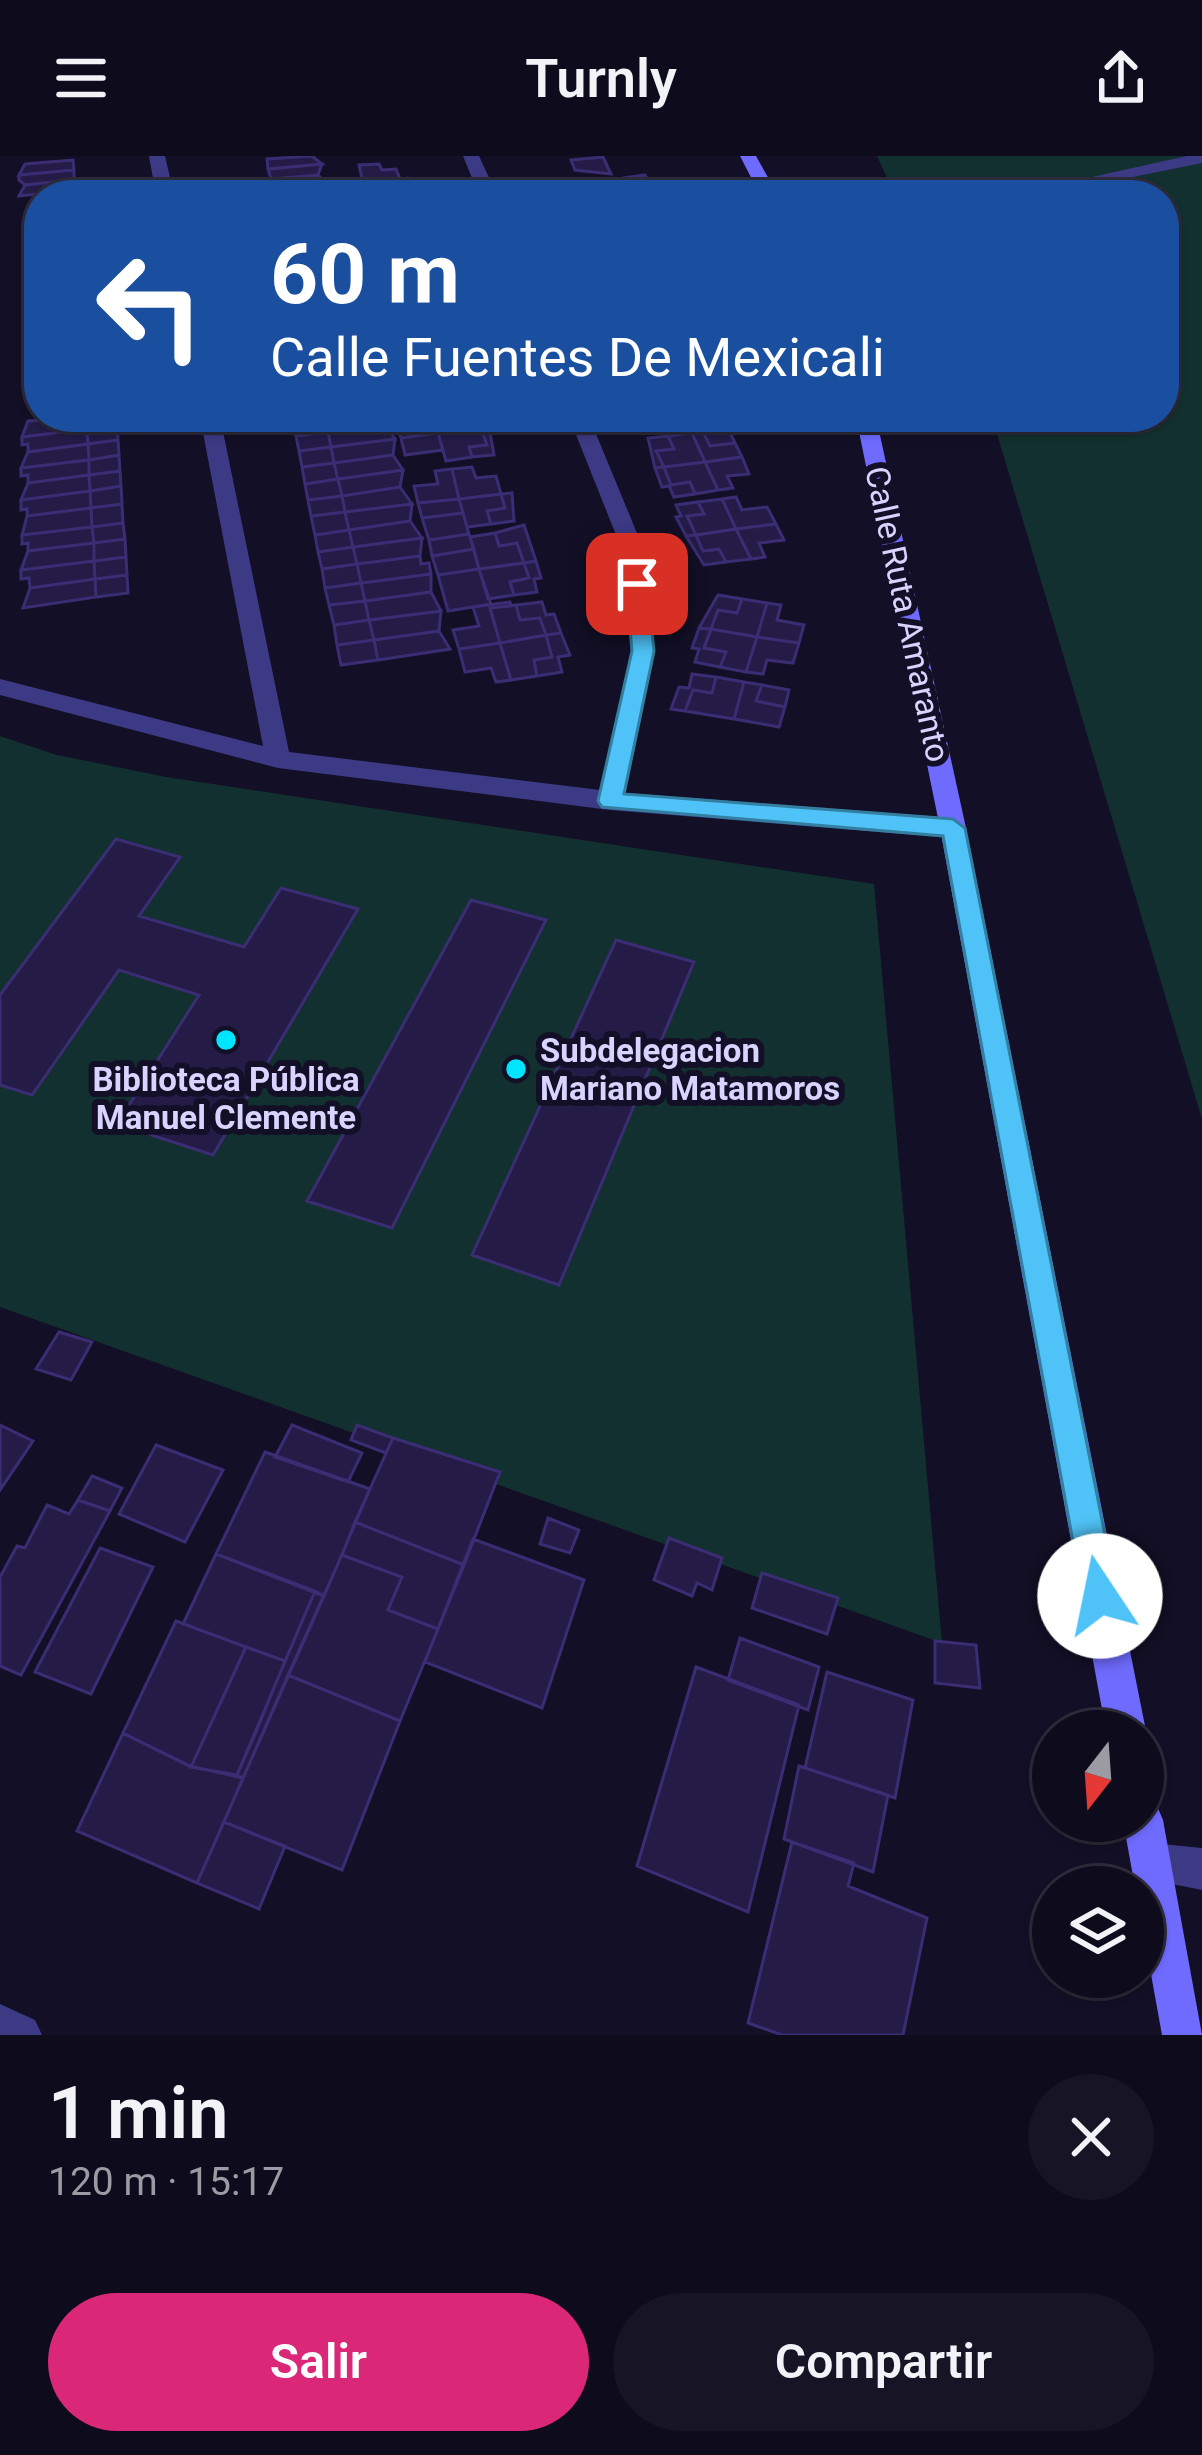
<!DOCTYPE html>
<html lang="es">
<head>
<meta charset="utf-8">
<style>
	:root { --surface:#0e0b1c; --page:#171425; --text:#f1f3f6; --muted:#9b9ba3; --line:#2e2b3b; --accent:#db2777 }
	body { margin:0; font-family:Roboto,sans-serif; background:var(--page); color:var(--text); height:100vh; display:flex; flex-direction:column; font-size:45px; white-space:nowrap }
	* { box-sizing:border-box; margin:0 }
	p { font-size:39px; color:var(--muted) }
	.icon { flex:none; width:66px; height:66px; fill:none; stroke:currentColor; stroke-width:2; stroke-linecap:round; stroke-linejoin:round }
	.map { position:relative; height:1879px; overflow:hidden }
	.panel { display:flex; flex-direction:column; background:var(--surface); flex:1 }
	.panel>* { flex:none }
	.banner { position:absolute; left:24px; top:24px; width:1155px; height:252px; border-radius:48px; box-shadow:0 3px 9px #0004,0 0 0 3px var(--line); background:#1a4fa0; color:#fff; overflow:hidden }
	.needle { width:78px; rotate:197deg }
	.tools { position:absolute; left:1032px; top:1554px; display:grid; gap:24px }
	.tools a { display:grid; place-items:center; width:132px; height:132px; border-radius:50%; background:var(--surface); box-shadow:0 3px 9px #0004,0 0 0 3px var(--line); font-size:60px }
	.pin { position:absolute; display:grid; place-items:center; width:102px; height:102px; color:#fff; margin:-51px; border-radius:24px; box-shadow:0 6px 18px #0006 }
	.me { position:absolute; width:132px; margin:-66px; rotate:349deg; stroke-linejoin:round; filter:drop-shadow(0 0 9px #0008) }
	.turn { display:flex; align-items:center; gap:42px; height:252px; padding:0 48px; font-size:54px }
	.turn .icon { width:156px; height:156px; stroke-width:2.5 }
	.turn b { display:block; font-size:84px; line-height:102px }
	.round { display:grid; place-items:center; flex:none; width:126px; height:126px; border-radius:63px; background:var(--page) }
	.overview { display:flex; align-items:center; justify-content:space-between; height:204px; padding:0 48px }
	h1 { font-size:72px; font-weight:600; line-height:90px }
	.primary-button { display:flex; gap:24px; margin-top:auto; padding:24px 48px }
	.primary-button a { flex:1; height:138px; border-radius:72px; background:var(--accent); color:#fff; font-size:48px; font-weight:600; line-height:138px; text-align:center }
	.primary-button a+a { background:var(--page); color:var(--text) }
	header { display:flex; justify-content:space-between; align-items:center; height:156px; padding:0 48px; background:var(--surface); font-size:54px; font-weight:600 }
	.map>svg:first-child { display:block }
	.green { fill:#12302f }
	.building { fill:#241b47; stroke:#3b2d73; stroke-width:3 }
	.lines { fill:none; stroke-linecap:round; stroke-linejoin:round }
	.service { fill:#3d3a85; fill-rule:evenodd }
	.minor { fill:#3d3a85; fill-rule:evenodd }
	.secondary { fill:#6f6bff; fill-rule:evenodd }
	.route { fill:#4fc3f7; stroke:#337fa1; stroke-width:3 }
	.poi-dot { fill:#00e5ff; stroke:#130f26; stroke-width:4.5 }
	.labels { text-anchor:middle; stroke-width:12; stroke-linejoin:round; paint-order:stroke }
	.street-label { font-size:33px; fill:#d9d4ff; stroke:#130f26 }
	.poi-label { font-size:33px; font-weight:bold; fill:#d9d4ff; stroke:#130f26; text-anchor:start }
</style>
</head>
<body>
<header><svg class="icon" aria-label="menu" viewBox="0 0 24 24"><path d="M4 6h16M4 12h16M4 18h16"/></svg>Turnly<svg class="icon" aria-label="share" viewBox="0 0 24 24"><path d="M12 15V3M7 8l5-5 5 5M5 13v7h14v-7"/></svg></header>
<div class="map">
<svg width="1202" height="1879" viewBox="0 0 1202 1879">
	<rect width="100%" height="100%" fill="#130f26"/>
	<path class="green" d="M877,0H1202V963L992,261H1164V39H895Z
		M0,580L57,599L166,621L874,728L942,1487L0,1151Z"/>
	<path class="building" d="M312,0L322,8L268,13L267,3Z
		M603,1L611,18L575,14L571,4Z
		M73,4L74,14L19,19L25,8Z
		M322,8L318,19L271,23L268,13Z
		M379,8L382,14L396,13L400,23L363,27L359,9Z
		M74,14V24L25,29L19,24V19Z
		M318,19L327,28L274,33L271,23Z
		M645,19L655,38L622,39L619,32L629,31L624,22Z
		M408,22L414,39H334L332,30Z
		M614,23L622,39H588L585,33L599,32L596,25Z
		M74,24V34L19,40L25,29Z
		M327,28L324,39H275L274,33Z
		M95,261V272L22,281L28,265Z
		M419,261H434L438,277L401,282L396,268L419,266Z
		M434,261H478L481,272L438,277Z
		M737,261H782L785,268L742,272Z
		M324,262L388,261V262L386,269L328,276Z
		M324,262L328,276L296,280L293,266Z
		M117,269L118,284L88,288L87,273Z
		M386,269L395,283L331,291L328,276Z
		M489,271L494,299L472,301L469,291L487,289L481,272Z
		M481,272L487,289L469,291L472,301L446,305L438,277Z
		M87,273L88,288L28,296V288L22,289V281Z
		M729,274L735,287L710,290L703,276Z
		M328,276L331,291L299,295L296,280Z
		M703,276L710,290L735,287L742,301L705,306L692,277Z
		M438,277L443,294L405,299L401,282Z
		M692,277L705,306L664,311L656,295L674,293L668,280Z
		M668,280L674,293L656,295L664,311L655,312L648,282Z
		M395,283L393,299L334,307L331,291Z
		M118,284L119,299L89,304L88,288Z
		M88,288L89,304L21,312L28,296Z
		M331,291L334,307L302,311L299,295Z
		M119,299L120,315L89,319V304Z
		M393,299L403,314L338,323L334,307Z
		M742,301L749,318L727,320L733,332L718,334L705,306Z
		M89,304V319L28,327V319L21,320V312Z
		M705,306L718,334L695,338L690,326L671,329L664,311Z
		M334,307L338,323L305,328L302,311Z
		M472,311L476,322L496,320L501,338L459,343L452,313Z
		M664,311L671,329L690,326L695,338L674,341L669,330L662,331L655,312Z
		M452,313L459,343L418,347L414,330L438,328L435,315Z
		M403,314L400,331L342,340L338,323Z
		M120,315L121,330L90,335L89,319Z
		M89,319L90,335L21,344L28,327Z
		M338,323L342,340L308,344L305,328Z
		M121,330L122,348L91,352L90,335Z
		M400,331L412,348L345,356L342,340Z
		M90,335L91,352L27,360V353L21,354V344Z
		M512,337L514,365L491,368L487,355L505,352L501,338Z
		M501,338L505,352L487,355L491,368L467,371L459,343Z
		M342,340L345,356L311,360L308,344Z
		M736,341L742,354L767,351L776,368L736,373L722,343Z
		M459,343L463,357L422,362L418,347Z
		M722,343L736,373L696,379L687,360L704,358L698,346Z
		M698,346L704,358L687,360L696,379L686,380L676,361L681,360L676,349Z
		M122,348L123,367L92,371L91,352Z
		M412,348L410,365L349,374L345,356Z
		M91,352L92,371L22,379L27,360Z
		M345,356L349,374L315,379L311,360Z
		M463,357L469,378L429,384L422,362Z
		M410,365L422,382L353,391L349,374Z
		M123,367L125,383L94,387L92,371Z
		M776,368L784,384L759,387L765,401L751,403L736,373Z
		M524,369L536,405L524,407L517,387L499,390L495,377Z
		M92,371L94,387L28,395V387L22,388V379Z
		M736,373L751,403L726,406L719,393L703,395L696,379Z
		M349,374L353,391L318,396L315,379Z
		M495,377L499,390L517,387L524,407L479,413L470,381Z
		M469,378L474,393L432,400L429,384Z
		M696,379L703,395L719,393L726,406L704,409L686,380Z
		M422,382L420,400L357,408L353,391Z
		M125,383L126,401L94,405V387Z
		M94,387V405L21,414L28,395Z
		M353,391L357,408L322,413L318,396Z
		M474,393L479,413L438,419L432,400Z
		M420,400L421,408L429,407L431,418L361,427L357,408Z
		M126,401L127,419L95,423L94,405Z
		M94,405L95,423L30,432L29,422L21,423V414Z
		M536,405L541,422L534,423L537,436L514,439L510,426L529,422L524,407Z
		M524,407L529,422L510,426L514,439L488,443L479,413Z
		M357,408L361,427L325,432L322,413Z
		M479,413L491,448L448,455L438,419Z
		M431,418V436L365,445L361,427Z
		M127,419L128,437L96,441L95,423Z
		M95,423L96,441L23,452L30,432Z
		M361,427L365,445L329,449L325,432Z
		M431,436L441,455L369,464L365,445Z
		M718,439L742,443L737,457L718,454L711,473L699,472Z
		M742,443L767,447L757,481L711,473L718,454L737,457Z
		M365,445L369,464L334,469L329,449Z
		M510,446L511,450L490,452L500,487L459,493L453,474L479,470L473,451Z
		M542,446L546,459L554,458L561,477L546,479L540,462L520,464L516,449Z
		M767,447L781,449L777,464L804,469L799,487L757,481Z
		M516,449L520,464L540,462L546,479L500,487L490,452Z
		M441,455L439,475L374,484L369,464Z
		M369,464L374,484L337,489L334,469Z
		M699,472L711,473L704,492L726,496L720,511L695,506L699,493L692,492Z
		M711,473L757,481L746,516L720,511L726,496L704,492Z
		M439,475L450,493L378,504L374,484Z
		M561,477L570,499L558,501L562,516L537,520L534,504L552,501L546,479Z
		M546,479L552,501L534,504L537,520L511,524L500,487Z
		M757,481L799,487L793,507L767,504L763,518L746,516Z
		M374,484L378,504L341,509L337,489Z
		M500,487L511,524L496,526L491,512L465,516L459,493Z
		M692,518L716,521L712,537L693,534L685,555L671,553L679,531L689,532Z
		M716,521L744,526L734,563L685,555L693,534L712,537Z
		M744,526L762,529L756,545L785,551L779,571L734,563Z
		M762,529L789,534L785,551L756,545Z
		M116,683L180,701L139,760L244,791L281,732L358,753L213,999L117,968L199,839L119,814L32,939L0,929V839Z
		M471,744L546,764L392,1072L307,1045Z
		M616,784L694,806L559,1129L472,1099Z
		M59,1176L92,1186L71,1224L36,1213Z
		M0,1269L33,1285L0,1334Z
		M292,1269L362,1297L348,1326L275,1301Z
		M357,1269L393,1282L386,1297L351,1284Z
		M393,1282L500,1316L464,1409L355,1366Z
		M156,1289L223,1314L185,1386L119,1358Z
		M265,1296L370,1333L324,1440L216,1398Z
		M92,1320L122,1332L110,1355L78,1344Z
		M78,1344L110,1355L21,1519L0,1510V1421L17,1390L25,1392L47,1349L69,1358Z
		M548,1362L579,1374L570,1397L540,1388Z
		M355,1366L464,1409L438,1473L388,1454L402,1421L342,1399Z
		M669,1382L722,1402L712,1434L697,1427L692,1440L654,1424Z
		M473,1383L584,1424L542,1552L425,1506Z
		M100,1392L153,1411L91,1538L35,1516Z
		M216,1398L315,1435L285,1505L183,1468Z
		M342,1399L402,1421L388,1454L438,1473L400,1565L288,1519Z
		M762,1417L838,1442L827,1478L752,1452Z
		M315,1435L324,1440L243,1622L237,1619Z
		M176,1465L246,1491L191,1611L123,1577Z
		M740,1482L819,1511L808,1554L728,1524Z
		M935,1485L976,1489L980,1532L935,1527Z
		M246,1491L285,1505L254,1581L237,1619L191,1611Z
		M696,1511L799,1549L748,1756L637,1710Z
		M827,1516L913,1544L895,1642L805,1612Z
		M288,1519L400,1565L342,1714L224,1666Z
		M123,1577L190,1610L243,1622L197,1727L77,1675Z
		M799,1610L888,1639L873,1716L784,1683Z
		M224,1666L285,1690L259,1753L197,1727Z
		M792,1686L854,1707L848,1730L927,1762L903,1879H782L748,1867Z"/>
	<g class="lines">
		<path class="service" d="M1187,0H1202V7L1044,39H1010Z
			M1151,1687L1202,1692V1734L1137,1721L1131,1707L1137,1693Z"/>
		<path class="minor" d="M149,0H165L174,39H156Z
			M463,0H479L497,39H479Z
			M200,261H220L289,596L600,634L631,495L622,394L569,261H589L644,394L655,495L625,637L953,662L966,672L953,682L610,654L278,612L0,539V523L263,590Z
			M0,1848L35,1864L42,1879H0Z"/>
		<path class="secondary" d="M740,0H756L778,39H760Z
			M856,261H876L966,672L1146,1575L1143,1581V1575H1106L940,672Z
			M1143,1644L1157,1650L1163,1664L1202,1879H1162L1143,1774V1731H1135L1123,1665H1143Z"/>
	</g>
	<path class="route" d="M637,421L647,428L654,495L624,638L953,663L965,672L1117,1440L1112,1452L1100,1457L1088,1452L1083,1440L943,680L602,651L598,645L632,495L626,428Z"/>
	<g class="poi-dot">
		<circle cx="226" cy="884" r="12"/>
		<circle cx="516" cy="913" r="12"/>
	</g>
	<g class="labels">
		<g class="street-label">
			<text transform="translate(908 458) rotate(78)" y="12">Calle Ruta Amaranto</text>
		</g>
		<g class="poi-label">
			<text x="540" y="906">Subdelegacion<tspan x="540" dy="38">Mariano Matamoros</tspan></text>
			<text x="226" y="935" text-anchor="middle">Biblioteca Pública<tspan x="226" dy="38">Manuel Clemente</tspan></text>
		</g>
	</g>
</svg>
<div class="tools">
<a><svg class="needle" viewBox="-14 -14 28 28"><path d="M0-13l5 13h-10z" fill="#e53935"/><path d="M0 13l5-13h-10z" fill="#9b9ba3"/></svg></a>
<a><svg class="icon" aria-label="layers" viewBox="0 0 24 24"><path d="M12 4l9 5-9 5-9-5zM3 14l9 5 9-5"/></svg></a>
</div>
<div class="pin" style="left:637px;top:428px;background:#d93025"><svg class="icon" aria-label="arrive" viewBox="0 0 24 24"><path d="M6 21V4h12l-3 4 3 4H6"/></svg></div>
<svg class="me" style="left:1100px;top:1440px" viewBox="-20 -20 40 40"><circle r="19" fill="#fff"/><path d="M0-13L10 11 0 6-10 11z" fill="#4fc3f7"/></svg>
<div class="banner">
<div class="turn"><svg class="icon" aria-label="left" viewBox="0 0 24 24"><path d="M17 20v-9H6M10 6l-5 5 5 5"/></svg><div><b>60 m</b>Calle Fuentes De Mexicali</div></div>
</div>
</div>
<section class="panel">
<div class="overview"><div><h1>1 min</h1><p>120 m · 15:17</p></div><a class="round"><svg class="icon" aria-label="close" viewBox="0 0 24 24"><path d="M6 6l12 12M18 6L6 18"/></svg></a></div>
<div class="primary-button"><a>Salir</a><a>Compartir</a></div>
</section>
</body>
</html>
